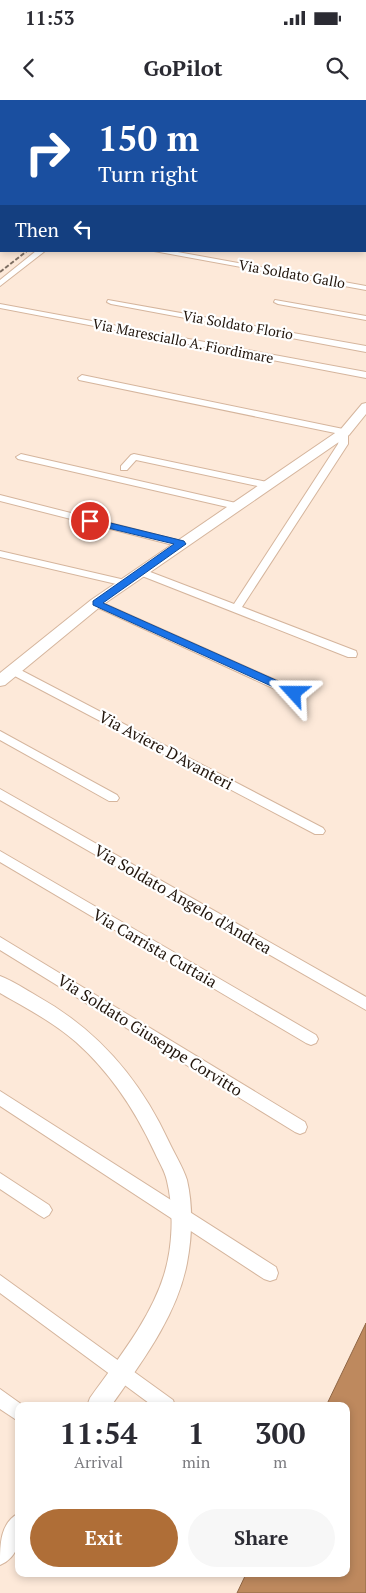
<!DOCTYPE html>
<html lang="en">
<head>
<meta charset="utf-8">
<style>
	:root { --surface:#fff; --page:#f7f7f7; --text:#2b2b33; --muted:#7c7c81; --accent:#af6e37 }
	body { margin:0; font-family:"PT Serif",serif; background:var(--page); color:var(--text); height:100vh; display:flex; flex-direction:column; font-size:19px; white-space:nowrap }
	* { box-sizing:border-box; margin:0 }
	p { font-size:16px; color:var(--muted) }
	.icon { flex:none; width:28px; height:28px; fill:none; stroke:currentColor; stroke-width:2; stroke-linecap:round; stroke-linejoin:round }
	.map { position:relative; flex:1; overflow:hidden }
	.panel { position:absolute; left:15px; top:1302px; width:335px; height:175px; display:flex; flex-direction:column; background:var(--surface); border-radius:10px; box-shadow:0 2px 8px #0003 }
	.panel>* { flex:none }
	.guide { position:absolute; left:0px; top:0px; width:366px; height:152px; box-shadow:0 2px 8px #0003; background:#1a4fa0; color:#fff; overflow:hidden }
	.pin { position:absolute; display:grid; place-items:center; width:42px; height:42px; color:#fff; margin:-21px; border:2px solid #fff; border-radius:50%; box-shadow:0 1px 5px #0007 }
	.me { position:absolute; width:55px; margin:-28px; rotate:294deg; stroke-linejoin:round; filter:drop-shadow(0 0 4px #0008) }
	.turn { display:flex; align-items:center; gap:18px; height:105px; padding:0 15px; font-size:22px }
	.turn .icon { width:65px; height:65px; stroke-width:2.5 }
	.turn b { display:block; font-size:35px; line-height:42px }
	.then { display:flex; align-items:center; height:48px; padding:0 15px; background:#0003; gap:10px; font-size:19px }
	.eta { display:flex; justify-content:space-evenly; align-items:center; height:85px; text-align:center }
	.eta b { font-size:30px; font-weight:800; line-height:35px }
	.button { display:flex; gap:10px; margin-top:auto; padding:10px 15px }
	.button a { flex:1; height:58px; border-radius:30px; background:var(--accent); color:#fff; font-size:20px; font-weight:800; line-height:58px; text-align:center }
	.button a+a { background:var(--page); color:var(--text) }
	.status { display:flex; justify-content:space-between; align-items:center; height:35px; padding:0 25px; background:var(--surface); direction:ltr }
	.status svg { height:14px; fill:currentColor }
	header { display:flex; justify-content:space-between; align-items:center; height:65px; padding:0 15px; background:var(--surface); font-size:22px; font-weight:800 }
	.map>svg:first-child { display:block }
	.water { fill:#be895e; stroke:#8f6645 }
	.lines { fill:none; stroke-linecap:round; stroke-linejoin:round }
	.stream { stroke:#8f6645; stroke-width:2 }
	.minor-casing { stroke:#d5b59d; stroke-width:2 }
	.tertiary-casing { stroke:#d5b59d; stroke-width:2 }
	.minor { fill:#fff; fill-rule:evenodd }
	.tertiary { fill:#fff; fill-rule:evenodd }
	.rail { stroke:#7d6e62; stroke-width:2; stroke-dasharray:4.5 2; stroke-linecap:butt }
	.route { fill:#1a73e8; stroke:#114b97 }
	.labels { text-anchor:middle; stroke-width:4.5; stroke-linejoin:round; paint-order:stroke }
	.far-street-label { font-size:14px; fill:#21150c; stroke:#fff }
	.street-label { font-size:16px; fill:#21150c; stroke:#fff }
</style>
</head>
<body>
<div class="status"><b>11:53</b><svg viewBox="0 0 49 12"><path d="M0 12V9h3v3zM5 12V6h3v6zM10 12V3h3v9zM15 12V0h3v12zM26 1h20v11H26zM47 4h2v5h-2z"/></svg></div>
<header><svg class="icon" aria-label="back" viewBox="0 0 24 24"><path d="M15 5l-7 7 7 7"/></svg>GoPilot<svg class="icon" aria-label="search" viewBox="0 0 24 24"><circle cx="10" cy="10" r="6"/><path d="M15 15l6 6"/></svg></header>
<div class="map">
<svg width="366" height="1493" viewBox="0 0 366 1493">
	<rect width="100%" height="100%" fill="#fde9d9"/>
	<path class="water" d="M366,1223V1493H237L246,1474H346V1306H326Z"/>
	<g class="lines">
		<path class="stream" d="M284,0L291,1"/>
		<defs>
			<path id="minor" d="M365,142H366V147H365Z
				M36,151H45L0,186V180Z
				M154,151H172L366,186V190Z
				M108,200L366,246V252L111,204L107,202Z
				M275,200L366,216V220L278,204L274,202Z
				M0,204L366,272V278L0,208Z
				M82,275L348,330V344L242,507L356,551L357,554L356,557H348L137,474L136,472L141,469L145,470L234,504L338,344L340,334L79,280L78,278Z
				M21,354L236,403L241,406L236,409L18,359L16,357Z
				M134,354L267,382L272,385L267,388L136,360L127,370H121V366L131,355Z
				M0,395L185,442L186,444L181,447L0,401Z
				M0,451L125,480L130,483L125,486L0,457Z
				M96,500L298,590L300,593L298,596H290L92,505L91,503Z
				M13,566L323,728L325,731L323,734H315L9,573L7,570L9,567Z
				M0,631L117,695L119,698L117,701H109L0,640Z
				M0,689L366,897V910L0,700Z
				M0,751L316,935L318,939L316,943L311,945L306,943L0,762Z
				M0,837L305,1022L307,1027L305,1032L300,1034L295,1032L0,850Z
				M0,991L276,1167L278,1173L276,1179L270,1181L264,1179L0,1006Z
				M0,1073L49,1105L52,1110L49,1115L44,1118L39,1115L0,1089Z
				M0,1175L173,1300L175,1306H153L0,1193Z
				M0,1289L21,1304L22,1306H19V1317L15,1319L0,1309Z"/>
			<path id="tertiary" d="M366,303V314L349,335L101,506L5,585L0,586V573L91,500L341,329L362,304Z
				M0,876C13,881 25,889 37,896C98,930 140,979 169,1042C175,1055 183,1067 187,1080C193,1106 192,1137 187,1163C177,1216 141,1263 111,1306H87L90,1298C117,1260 150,1220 164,1175C173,1146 174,1110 167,1081C165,1071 159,1062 155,1053C136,1012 111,973 76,942C53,922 26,908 0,893Z
				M19,1413C19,1434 23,1455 0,1465C0,1444 0,1423 19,1413Z"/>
		</defs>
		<use href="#minor" class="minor-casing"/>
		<use href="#tertiary" class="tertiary-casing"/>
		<use href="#minor" class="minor"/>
		<use href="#tertiary" class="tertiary"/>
		<path class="rail" d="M226,1L228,0
			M0,172L27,151"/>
	</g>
	<path class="route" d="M90,418L184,441L186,444L103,503L298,590V595H291L93,505V501L174,444L87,423L86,421Z"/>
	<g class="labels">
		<g class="far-street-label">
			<text transform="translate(292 174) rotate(10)" y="5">Via Soldato Gallo</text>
			<text transform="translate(238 225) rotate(10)" y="5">Via Soldato Florio</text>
			<text transform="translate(183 241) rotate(11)" y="5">Via Maresciallo A. Fiordimare</text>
		</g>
		<g class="street-label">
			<text transform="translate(166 650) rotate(28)" y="6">Via Aviere D'Avanteri</text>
			<text transform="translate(183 799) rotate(30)" y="6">Via Soldato Angelo d'Andrea</text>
			<text transform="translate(155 848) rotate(30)" y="6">Via Carrista Cuttaia</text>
			<text transform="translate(150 935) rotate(32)" y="6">Via Soldato Giuseppe Corvitto</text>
		</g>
	</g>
</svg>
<div class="pin" style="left:90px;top:421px;background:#d93025"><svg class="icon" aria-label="arrive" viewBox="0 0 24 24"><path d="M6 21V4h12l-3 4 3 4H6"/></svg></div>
<svg class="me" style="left:294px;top:593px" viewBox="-20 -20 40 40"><path d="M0-17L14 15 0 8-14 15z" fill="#1a73e8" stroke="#fff" stroke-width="4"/></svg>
<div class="guide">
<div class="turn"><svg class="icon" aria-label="right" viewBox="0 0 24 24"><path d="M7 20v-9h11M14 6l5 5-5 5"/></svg><div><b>150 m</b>Turn right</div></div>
<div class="then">Then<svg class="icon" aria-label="left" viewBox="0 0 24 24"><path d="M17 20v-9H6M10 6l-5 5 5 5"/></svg></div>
</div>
<section class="panel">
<div class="eta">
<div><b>11:54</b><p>Arrival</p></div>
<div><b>1</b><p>min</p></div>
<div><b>300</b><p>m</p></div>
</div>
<div class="button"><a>Exit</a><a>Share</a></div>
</section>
</div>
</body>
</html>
